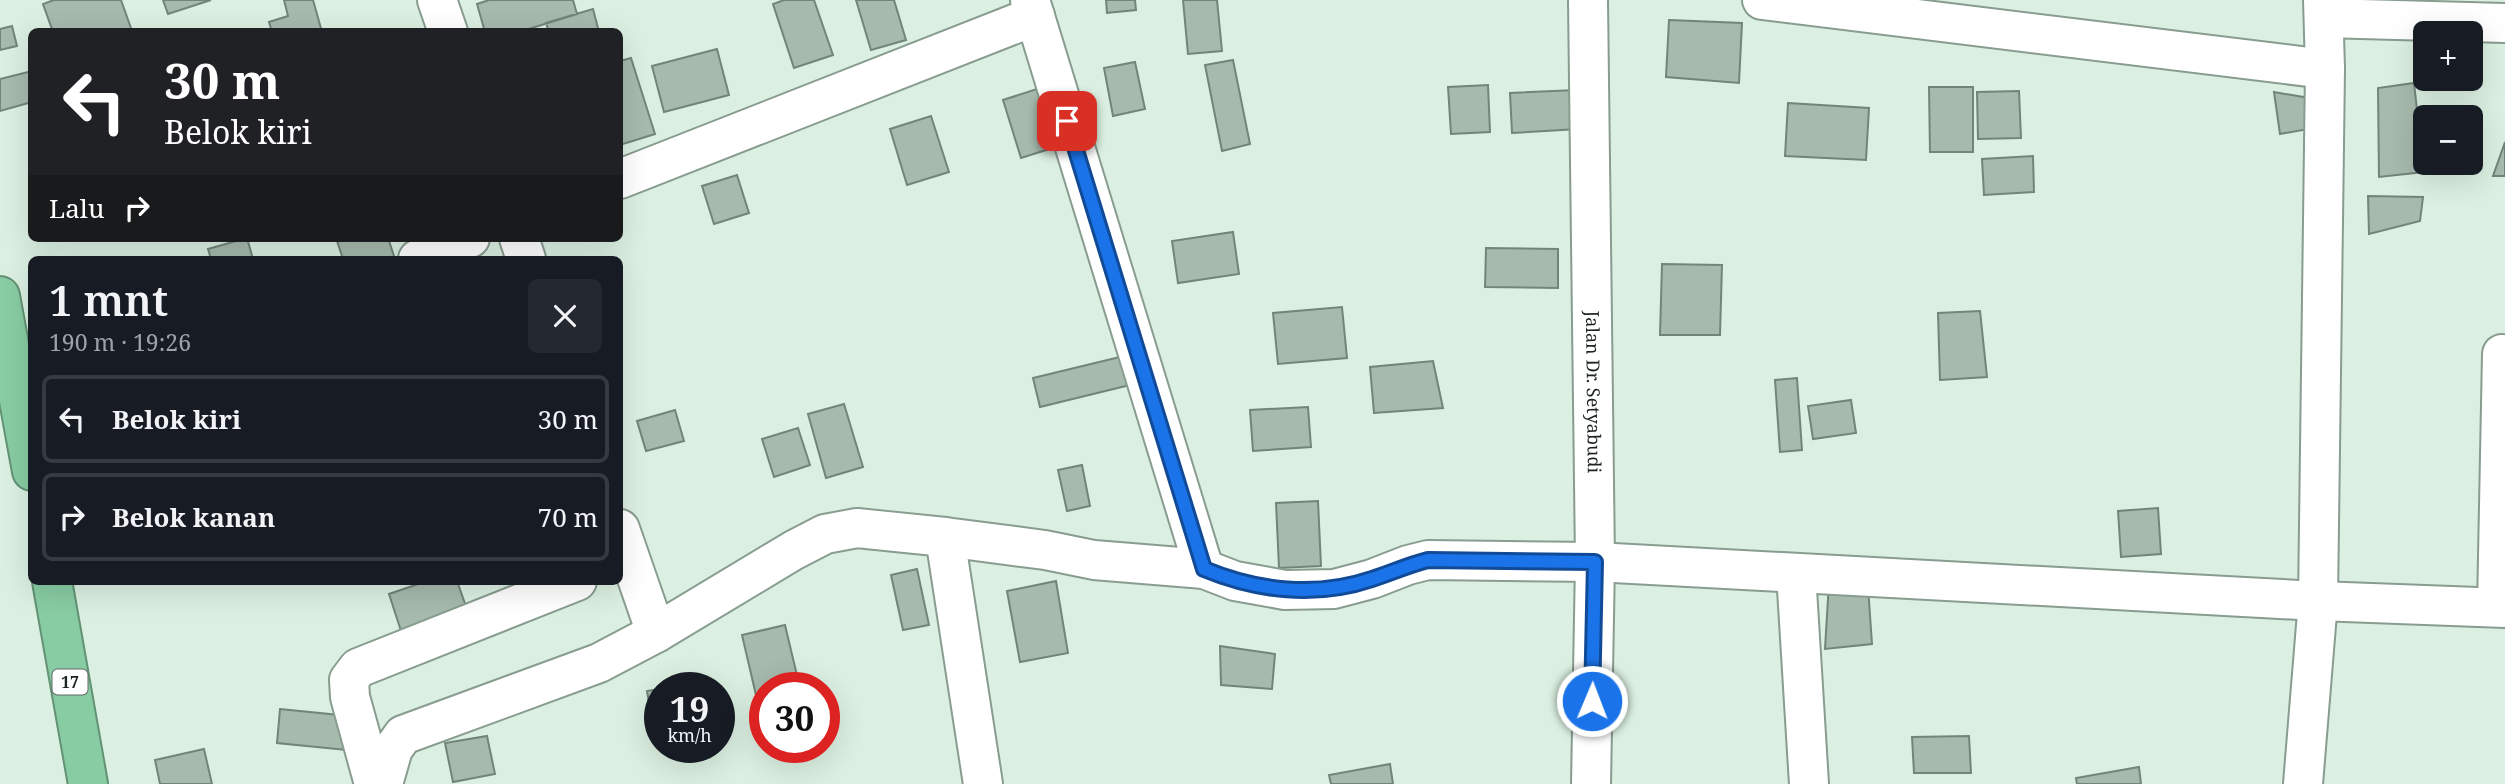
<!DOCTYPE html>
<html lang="id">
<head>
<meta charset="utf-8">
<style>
	:root { --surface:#171b24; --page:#242831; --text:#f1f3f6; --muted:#9ea1a6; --line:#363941 }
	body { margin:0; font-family:"Noto Serif",serif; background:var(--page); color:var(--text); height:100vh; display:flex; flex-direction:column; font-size:26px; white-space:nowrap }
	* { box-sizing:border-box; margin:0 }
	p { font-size:23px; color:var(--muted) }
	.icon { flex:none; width:38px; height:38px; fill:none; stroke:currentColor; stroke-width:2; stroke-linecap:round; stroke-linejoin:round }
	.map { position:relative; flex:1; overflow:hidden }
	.details { position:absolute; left:28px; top:256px; width:595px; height:329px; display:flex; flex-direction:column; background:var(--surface); border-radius:10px; box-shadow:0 7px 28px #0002 }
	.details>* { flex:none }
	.top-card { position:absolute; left:28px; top:28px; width:595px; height:214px; border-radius:10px; box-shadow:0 7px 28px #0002; background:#202124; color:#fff; overflow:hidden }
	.fabs { position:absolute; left:2413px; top:21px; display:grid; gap:14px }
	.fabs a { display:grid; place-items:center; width:70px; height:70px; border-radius:10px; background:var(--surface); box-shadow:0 7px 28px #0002; font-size:35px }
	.speed { position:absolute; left:644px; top:672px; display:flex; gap:14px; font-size:35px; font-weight:700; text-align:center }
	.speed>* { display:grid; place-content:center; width:91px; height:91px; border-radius:50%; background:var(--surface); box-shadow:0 7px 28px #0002; line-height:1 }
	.speed small { font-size:18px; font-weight:400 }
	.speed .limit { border:10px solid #d22; background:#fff; color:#111 }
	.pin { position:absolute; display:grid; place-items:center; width:60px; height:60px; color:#fff; margin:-30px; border-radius:14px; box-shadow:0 4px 10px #0006 }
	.me { position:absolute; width:77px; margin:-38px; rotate:1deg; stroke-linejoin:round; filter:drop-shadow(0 0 5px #0008) }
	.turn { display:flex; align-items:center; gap:24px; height:147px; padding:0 21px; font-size:32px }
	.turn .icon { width:91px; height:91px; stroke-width:2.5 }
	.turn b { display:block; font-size:49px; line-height:60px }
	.then { display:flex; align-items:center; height:66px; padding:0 21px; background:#0003; gap:14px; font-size:26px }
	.round { display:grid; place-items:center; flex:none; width:74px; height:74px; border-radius:10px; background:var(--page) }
	.headline { display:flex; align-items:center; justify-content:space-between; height:119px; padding:0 21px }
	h1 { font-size:42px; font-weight:600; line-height:52px }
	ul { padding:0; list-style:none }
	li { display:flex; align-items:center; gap:21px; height:88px; margin:0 14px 10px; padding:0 7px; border:4px solid var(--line); border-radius:10px }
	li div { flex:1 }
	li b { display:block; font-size:26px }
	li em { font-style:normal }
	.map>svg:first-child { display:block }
	.building { fill:#a6baad; stroke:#728579; stroke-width:2 }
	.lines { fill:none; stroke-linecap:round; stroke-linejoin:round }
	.minor-casing { stroke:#889c8f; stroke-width:42 }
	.highway-casing { stroke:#639275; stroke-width:42 }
	.minor { stroke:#fff; stroke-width:38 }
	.highway { stroke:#88cca3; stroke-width:38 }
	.route-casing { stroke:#114b97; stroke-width:18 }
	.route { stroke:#1a73e8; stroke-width:12 }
	.labels { text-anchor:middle; stroke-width:5; stroke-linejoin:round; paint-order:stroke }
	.shield { fill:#fff; stroke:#616663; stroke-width:2 }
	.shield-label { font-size:16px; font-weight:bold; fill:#1d2520 }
	.street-label { font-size:18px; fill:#1d2520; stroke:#fff }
</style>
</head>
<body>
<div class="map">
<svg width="2505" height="784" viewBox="0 0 2505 784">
	<rect width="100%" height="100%" fill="#dbf0e2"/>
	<path class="building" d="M54,0H121L132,31L53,32L43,4Z
		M163,0H211L168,14Z
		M284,0H313L322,32H272L269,22L288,16Z
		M489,0H573L577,14L519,32H485L477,4Z
		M784,0H814L833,55L794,68L773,4Z
		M856,0H894L906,40L871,50Z
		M1106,0H1135L1136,10L1107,13Z
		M1183,0H1217L1222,51L1188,54Z
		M593,9L599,32H549L546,23Z
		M1669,20L1742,23L1739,83L1666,77Z
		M12,26L17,46L0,50V29Z
		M717,49L729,95L664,112L652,66Z
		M631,58L655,134L620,145V61Z
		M1233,60L1250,144L1222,151L1205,65Z
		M1135,62L1145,109L1113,116L1104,68Z
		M32,71V102L0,111V79Z
		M2414,83L2424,172L2379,177L2378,88Z
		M1488,85L1490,132L1451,134L1448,87Z
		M1929,87H1973V152H1930Z
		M1040,88L1059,146L1021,158L1003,100Z
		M1576,90L1578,129L1512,133L1510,93Z
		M2019,91L2021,138L1978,139L1977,92Z
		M2274,92L2315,99L2325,126L2280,134Z
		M1788,103L1869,108L1866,160L1785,156Z
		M931,116L949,172L907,185L890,129Z
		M2505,142V176H2493Z
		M2033,156L2034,192L1984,195L1982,159Z
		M737,175L749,213L714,224L702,186Z
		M2368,196L2423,197L2420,221L2369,234Z
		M1233,232L1239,274L1178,283L1172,241Z
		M247,238L253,259H211L208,249Z
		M336,238H388L395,259H343Z
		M1486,248L1558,249V288L1485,287Z
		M1662,264L1722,265L1720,335H1660Z
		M1342,307L1347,358L1278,364L1273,313Z
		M1980,311L1987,377L1940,380L1938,313Z
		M1124,356L1130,385L1040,407L1033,378Z
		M1433,361L1443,408L1374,413L1370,367Z
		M1797,378L1802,450L1780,452L1775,380Z
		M1851,400L1856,433L1813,439L1808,406Z
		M844,404L863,467L826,478L808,414Z
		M1308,407L1311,447L1253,451L1250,410Z
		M675,410L684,441L646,451L637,421Z
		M798,428L810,465L774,477L762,439Z
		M1082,465L1090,506L1067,511L1058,470Z
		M1318,501L1321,566L1279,568L1276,503Z
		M2158,508L2161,554L2121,557L2118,511Z
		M917,569L929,625L903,630L891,575Z
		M427,581H457L468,612L402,634L389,594Z
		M1056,581L1068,653L1020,662L1007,591Z
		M1829,582L1868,587L1872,644L1825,649Z
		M785,625L800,688H765V707L759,708L742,635Z
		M1220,646L1275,654L1272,689L1221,685Z
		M660,689V738L655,739L647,691Z
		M280,709L349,716L346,750L277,743Z
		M487,736L495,774L453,782L445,743Z
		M1969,736L1971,773H1914L1912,737Z
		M204,749L212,784H160L155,760Z
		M1390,764L1393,784H1331L1329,775Z
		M2139,767L2141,784H2077L2076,778Z"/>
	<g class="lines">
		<defs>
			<g id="minor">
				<path d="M437,0L448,32"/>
				<path d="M1030,0L1204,569"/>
				<path id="s1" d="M1588,0L1595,562L1591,784"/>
				<path d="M1762,0L2325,69"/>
				<path d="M2324,18L2505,23"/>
				<path d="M620,179L1035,16"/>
				<path d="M519,238L526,259"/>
				<path d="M418,259L470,238"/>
				<path d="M620,529L656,633"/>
				<path d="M945,537L983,784"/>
				<path d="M1796,573L1809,784"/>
				<path d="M2497,607L2502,354"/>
				<path d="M374,784L350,697L349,680L358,668L577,581"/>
				<path d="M383,784L393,749L403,735L599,663L656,633L794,550L825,534L857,528L945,537L1045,550L1094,560L1204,569L1235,581L1285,590L1334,589L1372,579L1408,565L1428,560L1595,562L2318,601L2505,608"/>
				<path d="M2303,784L2318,601L2325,69L2323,0"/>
			</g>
			<path id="highway" d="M0,296L32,471
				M52,581L88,784"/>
		</defs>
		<use href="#minor" class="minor-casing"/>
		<use href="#highway" class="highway-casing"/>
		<use href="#minor" class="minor"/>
		<use href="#highway" class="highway"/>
	</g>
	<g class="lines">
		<defs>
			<path id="route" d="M1067,121L1204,569C1257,591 1316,598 1372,579C1391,573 1408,565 1428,560L1595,562L1592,701"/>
		</defs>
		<use href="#route" class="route-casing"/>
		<use href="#route" class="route"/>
	</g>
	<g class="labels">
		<rect class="shield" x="52.5" y="669.5" width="35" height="25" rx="5"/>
		<g class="shield-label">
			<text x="70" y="688">17</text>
		</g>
		<g class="street-label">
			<text dy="6" stroke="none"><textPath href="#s1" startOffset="392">Jalan Dr. Setyabudi</textPath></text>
		</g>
	</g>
</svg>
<div class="fabs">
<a>+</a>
<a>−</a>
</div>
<div class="speed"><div>19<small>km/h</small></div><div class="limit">30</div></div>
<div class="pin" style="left:1067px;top:121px;background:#d93025"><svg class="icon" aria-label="arrive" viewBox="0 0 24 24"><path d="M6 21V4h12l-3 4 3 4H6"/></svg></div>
<svg class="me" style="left:1592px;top:701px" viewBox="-20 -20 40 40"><circle r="17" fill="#1a73e8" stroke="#fff" stroke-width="3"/><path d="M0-11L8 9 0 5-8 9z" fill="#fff"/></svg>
<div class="top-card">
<div class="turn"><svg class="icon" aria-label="left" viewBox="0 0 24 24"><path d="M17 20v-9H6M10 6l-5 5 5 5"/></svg><div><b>30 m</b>Belok kiri</div></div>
<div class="then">Lalu<svg class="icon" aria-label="right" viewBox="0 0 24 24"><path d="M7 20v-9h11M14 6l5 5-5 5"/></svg></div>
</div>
<section class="details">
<div class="headline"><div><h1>1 mnt</h1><p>190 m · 19:26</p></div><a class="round"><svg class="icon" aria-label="close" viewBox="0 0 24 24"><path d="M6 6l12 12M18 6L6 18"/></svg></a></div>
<ul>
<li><svg class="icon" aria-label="left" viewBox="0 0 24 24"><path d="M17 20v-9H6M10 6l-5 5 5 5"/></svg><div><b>Belok kiri</b></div><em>30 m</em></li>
<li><svg class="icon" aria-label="right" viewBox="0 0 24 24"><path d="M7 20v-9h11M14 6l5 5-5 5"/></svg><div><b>Belok kanan</b></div><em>70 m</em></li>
</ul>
</section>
</div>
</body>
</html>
